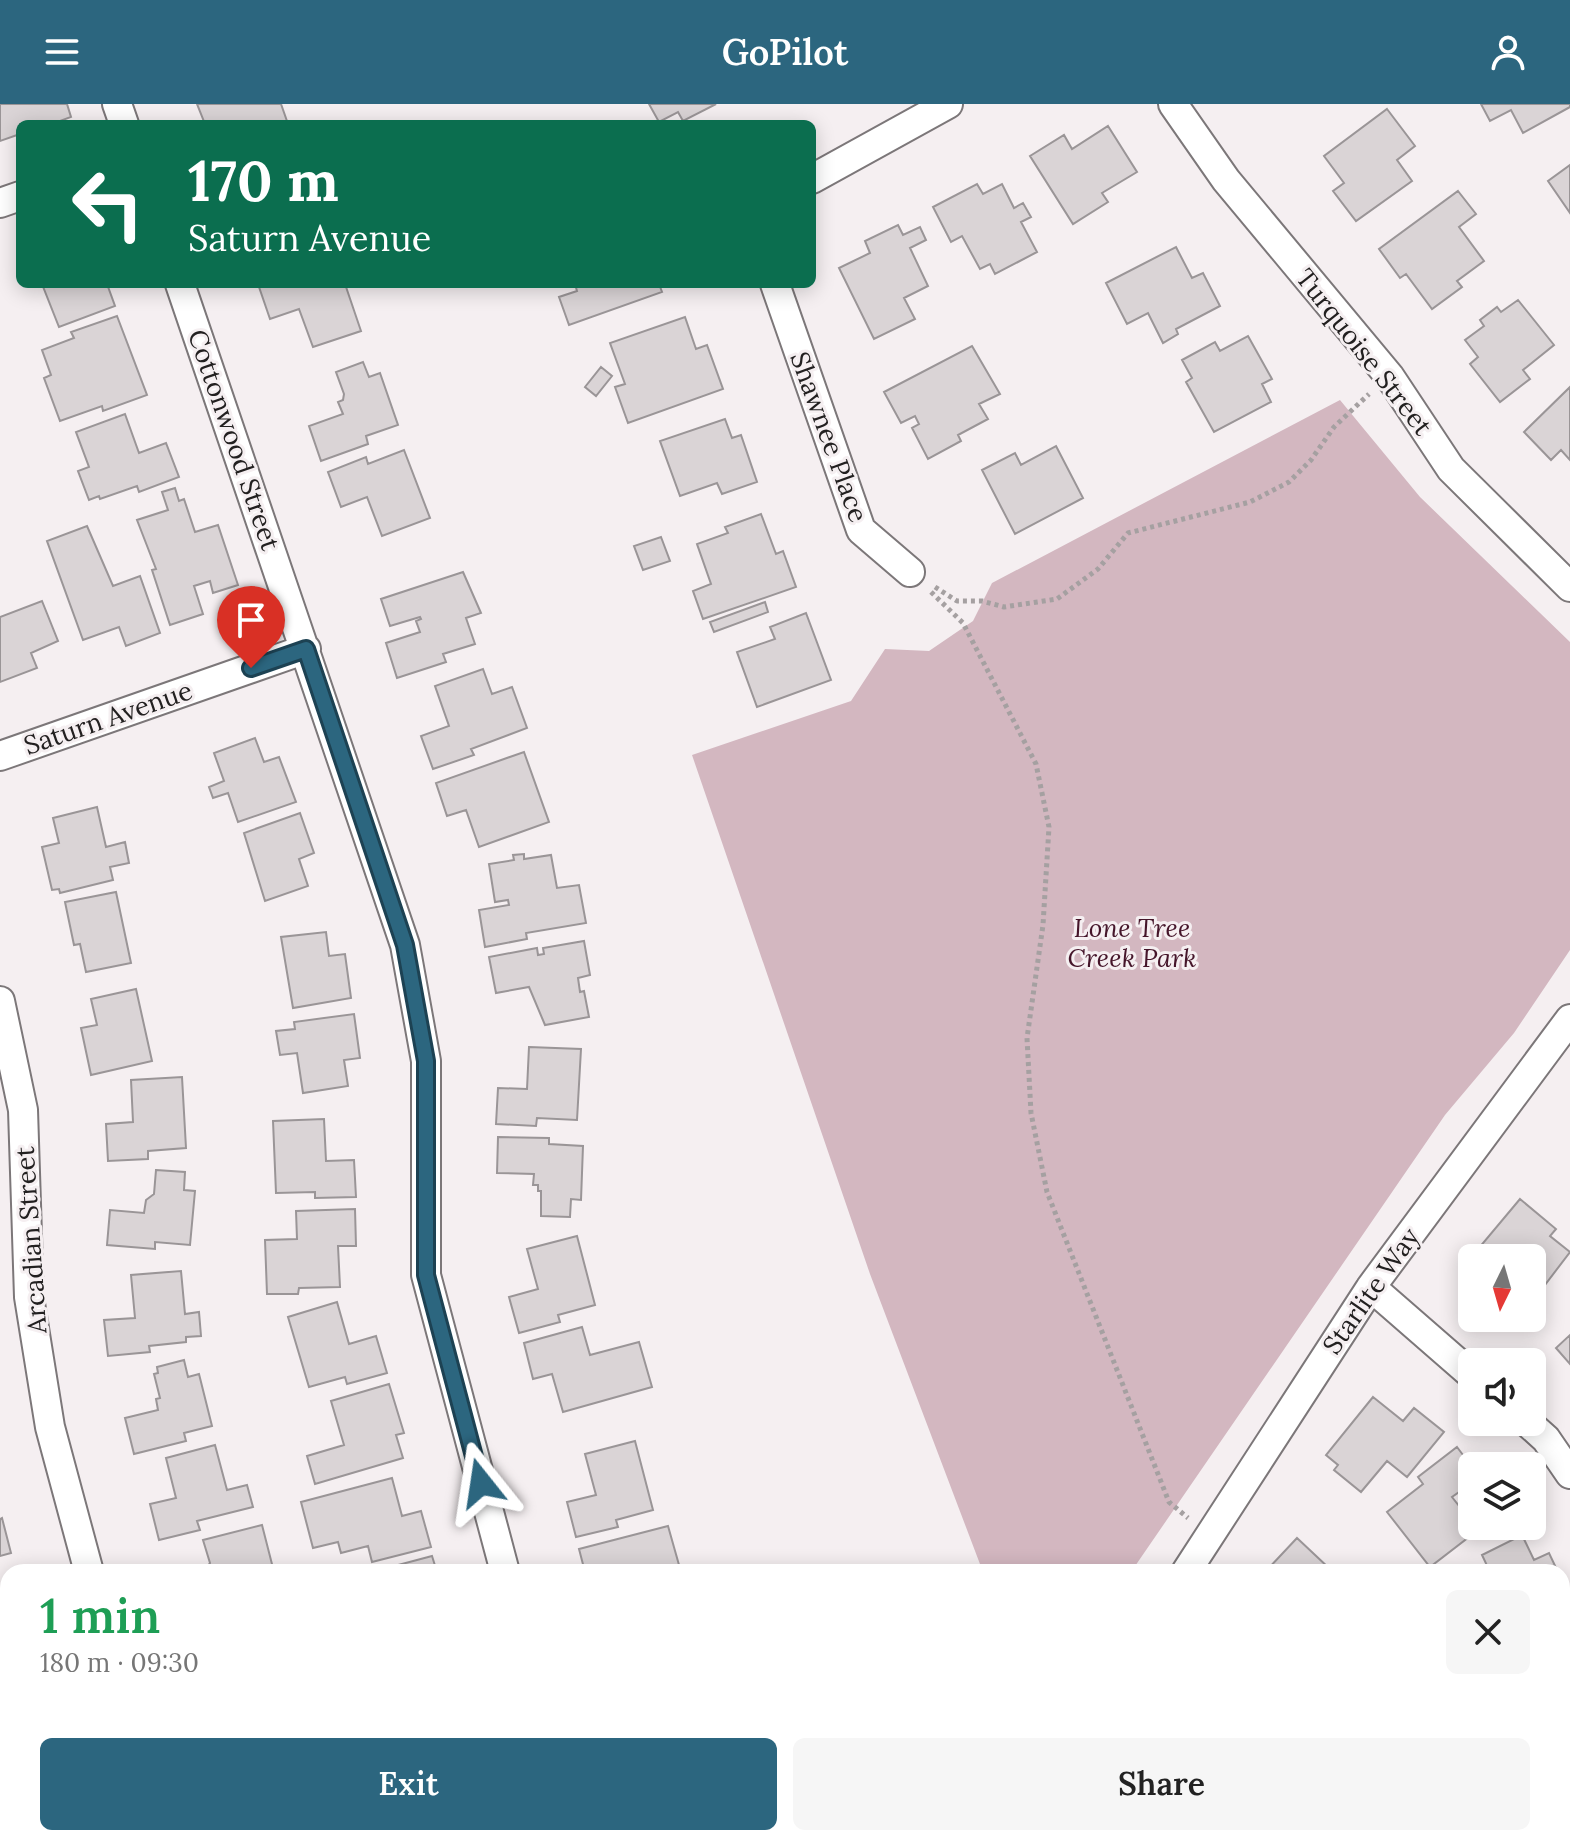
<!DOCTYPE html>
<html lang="en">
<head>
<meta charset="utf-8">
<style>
	:root { --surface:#fff; --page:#f6f6f6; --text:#222; --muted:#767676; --accent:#2c667f }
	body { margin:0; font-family:Lora,serif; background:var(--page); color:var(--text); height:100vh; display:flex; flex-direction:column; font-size:30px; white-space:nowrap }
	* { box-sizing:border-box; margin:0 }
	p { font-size:26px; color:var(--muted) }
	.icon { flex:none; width:44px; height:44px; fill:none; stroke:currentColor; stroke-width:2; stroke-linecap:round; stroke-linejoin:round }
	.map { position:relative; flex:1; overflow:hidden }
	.sheet { position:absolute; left:0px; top:1460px; width:1570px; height:282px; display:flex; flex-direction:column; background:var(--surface); border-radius:24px 24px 0 0; box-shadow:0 4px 20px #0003 }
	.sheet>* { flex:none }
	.banner { position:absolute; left:16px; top:16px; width:800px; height:168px; border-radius:12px; box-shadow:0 4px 20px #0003; background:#0b6e4f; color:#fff; overflow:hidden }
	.needle { width:52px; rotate:185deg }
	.fabs { position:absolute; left:1458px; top:1140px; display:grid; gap:16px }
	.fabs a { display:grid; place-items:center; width:88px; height:88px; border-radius:12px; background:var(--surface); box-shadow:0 4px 20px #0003; font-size:40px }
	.pin { position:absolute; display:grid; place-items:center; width:68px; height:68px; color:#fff; margin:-82px -34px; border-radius:50% 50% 50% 0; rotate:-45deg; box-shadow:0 0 8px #0007 }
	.pin .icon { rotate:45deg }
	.me { position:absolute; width:88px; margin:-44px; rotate:345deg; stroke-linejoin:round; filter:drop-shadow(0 0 6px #0008) }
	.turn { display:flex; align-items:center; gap:28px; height:168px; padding:0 40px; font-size:36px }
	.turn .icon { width:104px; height:104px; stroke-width:2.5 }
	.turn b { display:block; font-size:56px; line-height:68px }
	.round { display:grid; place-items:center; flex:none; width:84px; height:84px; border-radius:12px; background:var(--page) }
	.head { display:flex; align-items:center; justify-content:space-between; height:136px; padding:0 40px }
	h1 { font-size:48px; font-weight:600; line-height:60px; color:#1e9e55 }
	.action { display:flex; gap:16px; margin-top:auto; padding:16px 40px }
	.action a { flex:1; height:92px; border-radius:12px; background:var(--accent); color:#fff; font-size:32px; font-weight:600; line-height:92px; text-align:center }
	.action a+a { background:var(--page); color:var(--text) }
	header { display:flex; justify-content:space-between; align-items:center; height:104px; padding:0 40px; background:var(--accent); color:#fff; font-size:36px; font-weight:600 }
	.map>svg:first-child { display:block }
	.green { fill:#d3b7c0 }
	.building { fill:#dad4d6; stroke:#9a9597; stroke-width:2 }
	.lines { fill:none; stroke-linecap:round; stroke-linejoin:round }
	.minor-casing { stroke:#7c7779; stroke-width:32 }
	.path { stroke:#a5a0a1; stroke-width:5; stroke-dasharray:4 4; stroke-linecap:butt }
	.minor { stroke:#fff; stroke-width:28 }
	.route-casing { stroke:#1d4253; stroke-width:20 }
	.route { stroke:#2c667f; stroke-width:14 }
	.labels { text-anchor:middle; stroke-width:6; stroke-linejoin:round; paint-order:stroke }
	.street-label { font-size:26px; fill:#222020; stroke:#f5eff1 }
	.park-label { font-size:26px; font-style:italic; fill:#45152a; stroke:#f5eff1 }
</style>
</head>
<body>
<header><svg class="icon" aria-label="menu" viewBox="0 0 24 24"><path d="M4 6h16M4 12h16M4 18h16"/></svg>GoPilot<svg class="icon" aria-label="person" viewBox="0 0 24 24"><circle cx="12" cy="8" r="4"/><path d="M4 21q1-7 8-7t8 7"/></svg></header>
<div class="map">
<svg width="1570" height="1741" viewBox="0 0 1570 1741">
	<rect width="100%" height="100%" fill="#f5eff1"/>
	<path class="green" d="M1340,296L1420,393L1570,538V846L1514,929L1445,1011L1131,1468H983L870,1170L692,651L851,597L885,545L929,547L973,517L992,479Z"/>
	<path class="building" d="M0,0H67L71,13L52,20H20V30L0,37Z
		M197,0H281L288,20H205Z
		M649,0H716L683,17L678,8L659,18Z
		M1481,0H1570V3L1523,29L1511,6L1490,17Z
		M1387,5L1415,42L1397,56L1412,77L1356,117L1333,87L1344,79L1324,52Z
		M1108,22L1137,68L1102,89L1108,98L1073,120L1030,52L1064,31L1072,45Z
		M1570,61V109L1548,77Z
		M977,80L983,90L1002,80L1014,104L1023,99L1031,113L1021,118L1037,148L995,170L990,160L980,165L962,132L951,138L933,103Z
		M1458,87L1476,110L1459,123L1484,157L1457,177L1462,183L1432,205L1406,170L1400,174L1379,145Z
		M898,121L903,131L920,123L926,136L910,144L928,182L904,194L915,215L874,235L839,164L870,149L865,137Z
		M1176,143L1192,174L1203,169L1220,202L1176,225L1178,230L1163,239L1148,209L1127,220L1106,179Z
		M42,180H107L115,202L59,223Z
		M258,180H345L361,227L313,243L299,205L270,215Z
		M575,180H659L662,188L569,221L559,193L577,187Z
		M1518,196L1554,241L1523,266L1530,275L1500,298L1470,260L1478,253L1465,236L1484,222L1480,216L1497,203L1501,208Z
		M117,212L147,291L103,307L102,302L60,317L44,274L51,271L42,246L74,234L71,228Z
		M685,213L696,245L707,241L723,285L628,319L615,283L625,280L610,239Z
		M1248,232L1272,275L1262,280L1271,298L1214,328L1186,278L1192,274L1182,256L1215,238L1220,247Z
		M972,242L1000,290L979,300L988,315L958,331L961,337L928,355L912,324L919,320L915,312L901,319L884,288Z
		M363,258L369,273L380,269L398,321L366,332L368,340L321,357L309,322L343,310L338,298L343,296L344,290L336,268Z
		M601,263L612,272L596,292L585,283Z
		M1570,283V356L1561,346L1551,356L1524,328Z
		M125,310L139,349L166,339L179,373L139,388L137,382L100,395L99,392L89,396L78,367L89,363L76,328Z
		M725,315L732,334L741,331L757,378L722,390L717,379L680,392L660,337Z
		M1056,342L1083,394L1015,430L982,366L1015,349L1021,361Z
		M404,346L430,414L382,432L367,393L341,403L328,368L366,353L368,360Z
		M175,384L179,397L184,395L195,428L218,421L238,481L213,489L210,477L194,482L203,510L170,521L152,466L156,465L137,416L168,406L162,388Z
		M761,410L776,450L783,447L796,483L703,515L693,487L711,480L697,440L728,429L725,423Z
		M87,422L113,482L140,472L160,529L126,542L119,523L83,536L47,437Z
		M661,433L670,457L643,466L634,442Z
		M463,468L481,509L466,514L475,540L443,550L446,558L397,574L386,539L420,528L416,517L421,515L420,513L390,522L381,495Z
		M42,497L58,537L31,549L37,564L0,578V513Z
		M765,498L768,508L714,528L710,518Z
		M806,509L831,576L757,603L737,548L775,535L770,523Z
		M483,565L492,590L512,583L527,624L471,645L474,651L433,665L421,632L449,622L435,582Z
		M255,634L264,658L279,653L296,698L238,718L228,689L213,694L209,683L224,677L214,649Z
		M524,648L549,718L479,743L466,706L447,712L436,679Z
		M97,703L106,743L125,738L129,759L110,763L113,776L60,789L59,785L52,786L42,743L59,739L53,714Z
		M300,709L314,749L299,755L308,782L265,797L244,729Z
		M524,750V755L551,751L557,784L579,781L586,819L526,829L527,835L485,843L479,806L509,801L508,796L495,798L489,760L514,756L513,751Z
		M116,788L131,859L86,868L80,840L74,841L65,798Z
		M326,828L329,852L345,850L351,894L293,904L281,833Z
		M584,837L590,871L578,874L580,888L584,887L589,913L545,921L529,883L496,889L489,853L537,844L538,851L544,850L543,844Z
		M136,885L152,957L91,971L81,924L97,921L91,895Z
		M354,910L360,954L344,956L348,982L303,989L297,949L280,951L276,927L295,925L294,918Z
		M529,943L581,945L577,1016L537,1014L536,1022L496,1020L498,984L527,985Z
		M182,973L186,1044L148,1047V1055L108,1057L106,1020L133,1018L131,976Z
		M324,1015L326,1057L354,1056L356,1093L315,1094V1088L276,1089L273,1017Z
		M498,1033L549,1034V1040L583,1042L581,1096L571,1095L570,1113L541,1112V1087H538V1081H533L534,1070L497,1069Z
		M156,1066L185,1068L184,1086L195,1087L190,1141L155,1138V1145L107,1141L110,1106L144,1109L146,1096L154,1090Z
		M1520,1095L1556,1125L1550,1132L1570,1148L1532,1198V1154L1473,1151Z
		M355,1105L356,1142H338L340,1183L299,1184L298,1190H267L265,1136L297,1135L296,1107Z
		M577,1132L595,1201L558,1211L560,1218L519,1229L509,1193L538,1185L527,1145Z
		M181,1167L185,1210L199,1208L201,1232L186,1233V1238L149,1242L150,1248L108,1252L104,1216L135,1214L131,1171Z
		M337,1198L349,1240L376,1232L387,1269L347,1280L345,1273L309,1283L288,1213Z
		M582,1223L590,1251L639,1238L652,1283L563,1308L552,1270L533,1275L524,1239Z
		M1570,1231V1260L1556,1244Z
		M184,1256L188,1273L199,1270L212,1322L184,1329L186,1337L134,1350L125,1314L158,1306L156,1295L160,1294L154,1270L158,1269L157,1263Z
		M389,1280L404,1329L396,1331L403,1354L315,1380L307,1352L344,1341L331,1297Z
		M1373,1293L1403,1317L1414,1304L1444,1328L1407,1373L1387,1357L1361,1388L1334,1366L1338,1361L1326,1351Z
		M635,1337L653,1406L616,1416L618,1423L576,1433L567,1398L596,1391L585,1350Z
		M215,1341L227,1386L247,1381L253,1403L197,1417L200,1426L159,1436L150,1400L176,1394L166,1354Z
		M1457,1343L1472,1363V1379L1452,1393L1478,1426L1430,1463L1387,1408L1423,1380L1418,1373Z
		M392,1374L402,1412L421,1407L431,1443L372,1458L368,1442L341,1449L338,1438L313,1444L301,1398Z
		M2,1414L11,1449L0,1452V1415Z
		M262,1421L274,1468H203L210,1459L203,1436Z
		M668,1422L681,1468H585L579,1445Z
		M1522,1431L1534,1456L1549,1449L1558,1468H1490L1482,1451Z
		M1297,1434L1331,1466L1330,1468H1265Z
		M432,1452L437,1468H383V1465Z
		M0,1526L8,1555V1602L0,1601Z
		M1562,1567L1570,1595V1603L1562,1605Z
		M1570,1623V1726L1562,1730V1626Z
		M8,1624V1714L4,1715L0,1701V1626Z
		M24,1734H71L73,1741H26Z
		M265,1734H339L341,1741H262L266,1740Z
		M447,1734H494L496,1741H449Z
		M657,1734H734L725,1736L727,1741H659Z
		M1148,1734H1214L1203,1741H1151Z
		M1366,1734H1480L1481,1736L1470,1741H1369Z"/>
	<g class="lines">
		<defs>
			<path id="minor" d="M117,0L124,20
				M1173,0L1226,76L1390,273L1451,365L1570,483
				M812,75L948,0
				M0,99L20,92
				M180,180L405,841L426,957V1171L505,1468
				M775,180L861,426L910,468
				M0,652L306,545
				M0,897L23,1006L29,1193L50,1323L89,1468
				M1371,1183L1472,1271
				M1527,1318L1546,1335L1570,1370
				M1186,1468L1371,1183L1570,915
				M162,1734L164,1741
				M576,1734L577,1741
				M1290,1734L1292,1741
				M991,1741L996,1734"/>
		</defs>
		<use href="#minor" class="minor-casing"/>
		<path class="path" d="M935,483L957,497H982L1004,503L1057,495L1098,465L1128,429L1250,398L1289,378L1311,356L1334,323L1369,290
			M931,488L963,519L1036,660L1049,723L1043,821L1027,934L1031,1009L1047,1088L1169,1398L1188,1414"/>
		<use href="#minor" class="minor"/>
	</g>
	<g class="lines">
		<defs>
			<path id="route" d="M251,564L306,545L405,841L426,957V1171L481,1379"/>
		</defs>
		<use href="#route" class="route-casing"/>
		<use href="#route" class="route"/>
	</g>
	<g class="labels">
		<g class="street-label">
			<text transform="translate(1364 248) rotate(52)" y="9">Turquoise Street</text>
			<text transform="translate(829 333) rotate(70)" y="9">Shawnee Place</text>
			<text transform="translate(234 336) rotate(71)" y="9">Cottonwood Street</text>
			<text transform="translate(108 614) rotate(-19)" y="9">Saturn Avenue</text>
			<text transform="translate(31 1136) rotate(-94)" y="9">Arcadian Street</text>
			<text transform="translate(1371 1187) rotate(-55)" y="9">Starlite Way</text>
		</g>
		<g class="park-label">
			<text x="1132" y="833">Lone Tree<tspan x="1132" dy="30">Creek Park</tspan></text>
		</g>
	</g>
</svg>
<div class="fabs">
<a><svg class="needle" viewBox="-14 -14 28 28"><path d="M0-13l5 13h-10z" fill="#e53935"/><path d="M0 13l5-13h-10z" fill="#767676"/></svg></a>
<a><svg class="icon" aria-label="sound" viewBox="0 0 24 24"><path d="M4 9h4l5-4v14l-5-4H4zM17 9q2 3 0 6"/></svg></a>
<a><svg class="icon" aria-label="layers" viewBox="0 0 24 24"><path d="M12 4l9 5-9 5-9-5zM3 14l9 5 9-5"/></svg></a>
</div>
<div class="pin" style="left:251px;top:564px;background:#d93025"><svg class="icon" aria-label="arrive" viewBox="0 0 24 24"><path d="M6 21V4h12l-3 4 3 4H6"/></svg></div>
<svg class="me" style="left:481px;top:1379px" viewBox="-20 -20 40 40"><path d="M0-17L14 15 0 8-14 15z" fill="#2c667f" stroke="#fff" stroke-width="4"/></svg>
<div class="banner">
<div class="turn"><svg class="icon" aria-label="left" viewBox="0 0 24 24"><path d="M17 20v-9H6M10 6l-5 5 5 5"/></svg><div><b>170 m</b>Saturn Avenue</div></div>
</div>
<section class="sheet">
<div class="head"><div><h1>1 min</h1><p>180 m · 09:30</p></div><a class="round"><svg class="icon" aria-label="close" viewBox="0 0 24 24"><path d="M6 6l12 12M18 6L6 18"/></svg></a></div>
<div class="action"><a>Exit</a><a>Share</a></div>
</section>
</div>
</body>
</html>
